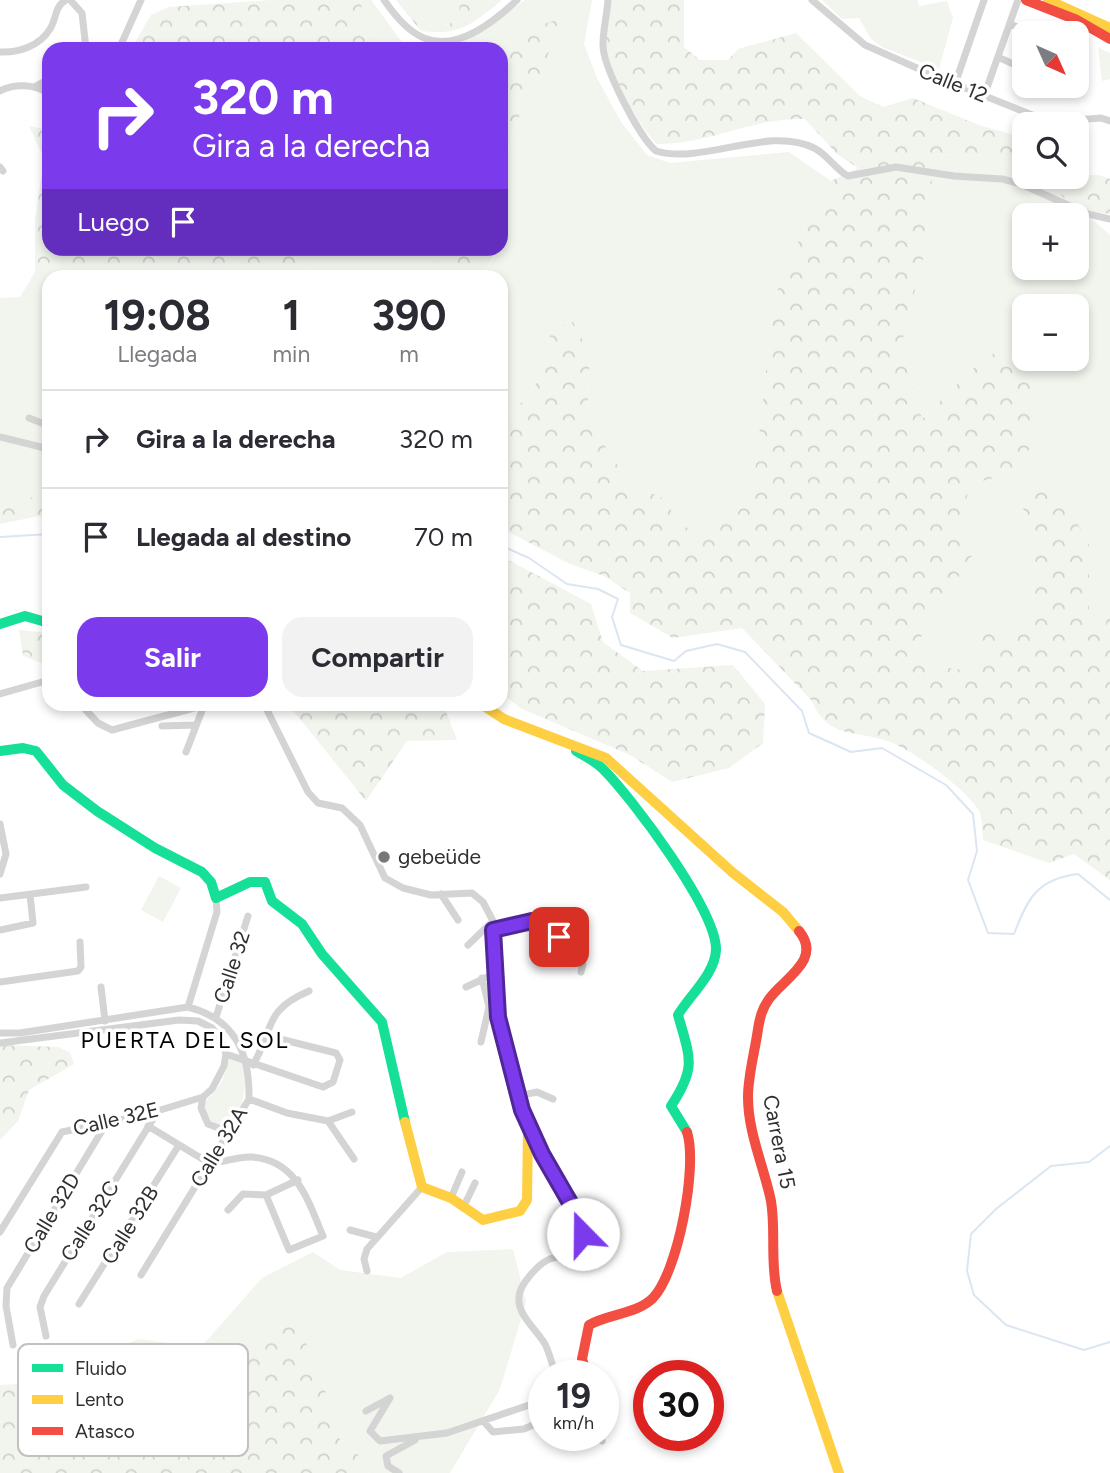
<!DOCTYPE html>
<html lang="es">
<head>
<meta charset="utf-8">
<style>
	:root { --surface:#fff; --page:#f2f2f3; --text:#2b2b33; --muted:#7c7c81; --line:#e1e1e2; --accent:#7c3aed }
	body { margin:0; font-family:Figtree,sans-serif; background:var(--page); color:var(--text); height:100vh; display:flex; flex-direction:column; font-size:26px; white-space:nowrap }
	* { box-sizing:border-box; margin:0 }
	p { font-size:23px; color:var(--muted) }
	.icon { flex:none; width:38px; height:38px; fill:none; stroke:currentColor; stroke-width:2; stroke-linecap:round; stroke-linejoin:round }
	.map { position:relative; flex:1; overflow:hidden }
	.panel { position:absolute; left:42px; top:270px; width:466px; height:441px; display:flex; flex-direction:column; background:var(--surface); border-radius:21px; box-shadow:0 4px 10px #0003 }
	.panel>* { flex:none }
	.top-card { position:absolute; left:42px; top:42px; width:466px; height:214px; border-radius:21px; box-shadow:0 4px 10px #0003; background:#7c3aed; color:#fff; overflow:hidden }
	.needle { width:46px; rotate:135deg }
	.tools { position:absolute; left:1012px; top:21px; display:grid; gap:14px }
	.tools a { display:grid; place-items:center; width:77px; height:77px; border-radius:14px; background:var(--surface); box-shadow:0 4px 10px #0003; font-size:35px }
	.speed { position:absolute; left:528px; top:1360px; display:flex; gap:14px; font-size:35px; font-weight:700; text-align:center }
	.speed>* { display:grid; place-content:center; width:91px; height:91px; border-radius:50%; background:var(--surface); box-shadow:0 4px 10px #0003; line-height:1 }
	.speed small { font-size:18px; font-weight:400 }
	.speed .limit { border:10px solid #d22; background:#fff; color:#111 }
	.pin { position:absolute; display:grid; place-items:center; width:60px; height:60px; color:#fff; margin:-30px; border-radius:14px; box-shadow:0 4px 10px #0006 }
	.me { position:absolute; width:77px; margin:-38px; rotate:338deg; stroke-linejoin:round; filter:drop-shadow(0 0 5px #0008) }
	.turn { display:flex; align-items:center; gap:24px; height:147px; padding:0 35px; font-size:32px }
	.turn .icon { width:91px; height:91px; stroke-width:2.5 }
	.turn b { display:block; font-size:49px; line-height:60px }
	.then { display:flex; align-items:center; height:66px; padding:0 35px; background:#0003; gap:14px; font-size:26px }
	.eta { display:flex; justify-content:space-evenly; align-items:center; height:119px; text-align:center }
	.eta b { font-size:42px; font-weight:700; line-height:49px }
	.primary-button { display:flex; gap:14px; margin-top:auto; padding:14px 35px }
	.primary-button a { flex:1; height:80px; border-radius:21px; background:var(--accent); color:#fff; font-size:28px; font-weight:700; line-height:80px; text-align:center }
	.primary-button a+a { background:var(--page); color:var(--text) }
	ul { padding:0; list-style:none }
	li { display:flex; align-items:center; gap:21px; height:98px; padding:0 35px; border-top:2px solid var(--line) }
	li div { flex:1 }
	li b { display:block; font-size:26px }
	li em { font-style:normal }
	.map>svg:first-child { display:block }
	.grass { fill:#f1f5ed; fill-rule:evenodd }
	.forest { fill:url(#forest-crowns) }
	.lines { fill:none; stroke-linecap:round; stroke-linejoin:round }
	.stream { stroke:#dbe6f2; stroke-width:2 }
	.street { stroke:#d4d4d4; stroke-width:7 }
	.fast { stroke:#16e098; stroke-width:10 }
	.slow { stroke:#ffcf43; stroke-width:10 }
	.jam { stroke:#f24e42; stroke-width:10 }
	.route-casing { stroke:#51269a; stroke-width:18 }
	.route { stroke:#7c3aed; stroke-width:12 }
	.poi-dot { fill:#787878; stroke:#fff; stroke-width:2.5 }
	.labels { text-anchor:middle; stroke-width:7; stroke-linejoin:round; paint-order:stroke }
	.street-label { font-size:21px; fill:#303030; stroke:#fff }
	.poi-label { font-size:21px; fill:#303030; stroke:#fff; text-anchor:start }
	.neighbourhood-label { font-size:23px; letter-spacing:2px; fill:#000; stroke:#fff }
	.key { fill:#fff; stroke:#c1c1c1; stroke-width:2 }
	.key-label { font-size:19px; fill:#303030 }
</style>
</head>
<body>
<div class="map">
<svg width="1110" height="1473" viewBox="0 0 1110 1473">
	<defs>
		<pattern id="forest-crowns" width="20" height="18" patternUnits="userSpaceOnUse" patternTransform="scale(1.75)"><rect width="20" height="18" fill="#f1f5ed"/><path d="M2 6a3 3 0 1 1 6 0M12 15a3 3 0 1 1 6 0" fill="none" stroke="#cfd2cc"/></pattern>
	</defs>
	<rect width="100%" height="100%" fill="#fff"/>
	<path class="grass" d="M360,0H371L407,49H364L369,33Z
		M411,0H470L460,4L457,21L435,29Z
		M525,0H592L584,44L597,78L621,122L647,155L670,163L789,152L831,181L808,220L774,298L756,464L739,511L701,534L677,523L667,501L627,480L587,418L590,354L551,330C543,367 539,400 501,415V342L506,334L501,330L500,276H483L500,248L506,157L522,108L541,77L527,30L495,49H438L482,29Z
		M822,0H918L919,6L947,1L953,18L939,69L882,47L871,39L859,18L842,19Z
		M1098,47L1110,53V79L1102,81Z
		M934,154L1014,157L1024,163V177H1045L1110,235V593L1107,596L1106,627L1088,633L1089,545L1021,498L1036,569L1029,625L975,672L906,661L978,546L957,539L970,484L1036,396L1025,359H1076V306H1024V355L988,354L922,419L900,346L927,242L933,194L930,167ZM1024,215H1076V268H1024Z
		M289,249H445L434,257L436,276H315Z
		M35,272L49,289V491L0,509V298L20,297Z
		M159,876L181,888L163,922L141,910Z
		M230,1056L245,1063C247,1088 244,1130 211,1124C197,1100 208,1103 220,1084C225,1076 227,1066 230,1056Z
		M513,1249L526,1302L500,1389L450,1473H369L361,1457L340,1440L319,1371L295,1320L254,1341L201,1347L262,1278L313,1252L340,1270L401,1278L447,1252Z"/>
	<path class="forest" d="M271,0H360L369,33L364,49H131L151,15L169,7Z
		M396,0H411L435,29L457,21L460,4L470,0H502C473,24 460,36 421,31Z
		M611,0H684V47L700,60H728L738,49L796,33L860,96L883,107L913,98L979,125L1024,138V163L1014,157L935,154L930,167L933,194L927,242L901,346L922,419L988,354L1024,355L1036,396L1026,470L970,484L957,539L978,546L906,661L975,672L981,633L1029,625L1036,569L1021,498L1044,489L1062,495L1089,545V633L1106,627L1107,596L1110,593V880L1074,854L1049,863L983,840C982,831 983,816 978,809C962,786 914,751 888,741C856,730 827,739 812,701L742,628L673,638L630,613V593L604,576L570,564L501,528V415C539,400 543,367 551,330L573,322L590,354L587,418L627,480L667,501L677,523L701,534L739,511L756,464L774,298L808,220L831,181L858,168L837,154L805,119C753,117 709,145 657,144C642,131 610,74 606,54C602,39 609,16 611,0Z
		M559,19L541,77L522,108L506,156L501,230L500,49H495L527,30Z
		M29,126L49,130V248L289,249L315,276H49V289L35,272V221L44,158Z
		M1099,175L1110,179V214L1074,209L1045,177Z
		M445,249V248L498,249L483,276H436L434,257Z
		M49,491V514L0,524V509Z
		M501,556L591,604L603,642L643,671L733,665L765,704L763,743L729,768L672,782L630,755L520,708L501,692Z
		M19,630L49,633V666L23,656Z
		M288,704H443L457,740L407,741L366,801Z
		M0,1045L59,1047L70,1053L74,1064L29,1090L18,1121L0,1140Z
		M295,1319L319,1371L340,1440L361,1457L369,1473H0V1385L79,1381L93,1359L138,1339L201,1347L254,1341Z"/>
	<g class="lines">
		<path class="stream" d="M0,537L49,534
			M500,545L529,558L567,584L598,589L618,599L612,617L621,645L674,661L686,651L717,644L745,652L802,711L809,733L851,752L882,748L946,785L973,814L977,851L968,880L988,933L1014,934C1028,897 1038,879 1078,874L1110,900
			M1110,1146L1089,1162L1051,1166L996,1209L971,1234L967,1271L974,1295L1006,1325L1084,1350L1110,1342"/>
		<path class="street" d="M70,0L82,13L86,49
			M384,0C394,14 407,31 424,38C457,52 495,21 517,0
			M608,0C607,15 603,29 603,44C602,65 639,137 656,151C704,165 768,125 814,148C827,154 835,169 848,176L896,167L954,176L1002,179L1021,184L1088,214L1110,219
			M812,0L865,45L935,76L1050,122L1101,118L1110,121
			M1010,24L1032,33
			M119,49L141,0
			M0,52C18,53 40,46 50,29C57,18 54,7 66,0
			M998,57L1024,69
			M955,84L984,0
			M34,87L49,79
			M0,91C14,83 36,84 49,94
			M984,96L1018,0
			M1083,120V147
			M0,167L3,171
			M29,418L49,426
			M0,437L49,449
			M0,694L49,680
			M80,704L98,723L112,730L209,704
			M264,704L308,792L318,803L342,808L360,825L385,878L403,888L431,895L472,893L483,902L493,921L498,1017L522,1110L542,1154L582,1226C585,1256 570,1252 550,1259C539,1263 519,1285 519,1297C517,1315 537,1330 545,1344C550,1354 552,1366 557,1376
			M162,726L195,725
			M186,752L203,708
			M0,824L6,854L0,874
			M441,894L458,920
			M0,898L86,887
			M0,930L33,923L30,895
			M493,930L532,921L555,936L578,945L583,964L581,972
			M468,945L493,921
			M0,982L78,971L81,967L80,942
			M101,987L105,1021
			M466,987L498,972
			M188,1007L217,912L216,898
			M216,1017L248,916
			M0,1033H20L188,1007C235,1019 250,1053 249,1099L141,1275
			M481,1042L489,1007L482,978
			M0,1043L179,1020L198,1021L212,1028L221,1039L226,1054L224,1066L212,1089L203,1097L144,1115L62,1132L0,1232
			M226,1054L323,1087L333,1082L340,1060L336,1053L276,1038
			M253,1065C275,1027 263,1011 309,991
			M518,1096L537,1092L553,1099
			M203,1097L201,1108L208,1124L221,1129L233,1124
			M249,1099L287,1113L328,1121
			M328,1121L354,1159
			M328,1121L352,1112
			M148,1126L209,1163C224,1163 237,1156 252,1157C297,1160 308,1201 323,1236L289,1250L266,1195
			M451,1198L462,1172
			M463,1208L475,1183
			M228,1210L243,1194L266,1195L298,1180
			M350,1230L376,1237
			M367,1271L364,1259L367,1249L422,1187
			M79,1304L179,1145
			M46,1336L40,1307L44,1296L158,1111
			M13,1345L6,1306L7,1288L106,1124
			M366,1411L390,1398L370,1431L380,1441L447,1433L544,1400
			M484,1422L493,1432L524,1429L544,1420
			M591,1435L602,1441
			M399,1473L388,1466L386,1456L415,1440"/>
		<path class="fast" d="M0,624L25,616L49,623
			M0,751L23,748L36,751L63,785L97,811L155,848L202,872L211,882L216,898L250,882H265L272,901L302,924L322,954L382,1022L405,1122
			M576,751C585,756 595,761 603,769C632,798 717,911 716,950C715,974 689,996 678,1015C690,1058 697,1067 671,1106L687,1132"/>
		<path class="slow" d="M1048,0L1110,28
			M481,704L504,719L606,758L732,872L783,912L799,931
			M405,1122L422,1187L451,1198L483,1220L520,1211L527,1200L528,1127
			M777,1291L839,1473"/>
		<path class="jam" d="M1026,0L1077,20L1110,39
			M777,1291C770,1262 776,1231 771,1201C764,1167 748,1133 748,1097C748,1075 755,1051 758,1029C760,1017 762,1009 769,999C783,979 823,960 799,931
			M587,1376L582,1359L589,1325C608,1314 637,1314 653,1298C678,1272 698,1166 687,1132"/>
	</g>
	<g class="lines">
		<defs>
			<path id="route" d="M559,937L532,921L493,930L498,1017L522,1110L542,1154L576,1213L583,1234"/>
		</defs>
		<use href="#route" class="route-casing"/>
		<use href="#route" class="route"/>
	</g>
	<circle class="poi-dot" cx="384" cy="857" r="7"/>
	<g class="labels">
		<g class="street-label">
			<text transform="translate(953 83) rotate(22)" y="7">Calle 12</text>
			<text transform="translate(232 967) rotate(-72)" y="7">Calle 32</text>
			<text transform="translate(116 1119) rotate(-13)" y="7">Calle 32E</text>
			<text transform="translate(779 1142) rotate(79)" y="7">Carrera 15</text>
			<text transform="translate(219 1147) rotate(-59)" y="7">Calle 32A</text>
			<text transform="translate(52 1213) rotate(-59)" y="7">Calle 32D</text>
			<text transform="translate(90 1221) rotate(-58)" y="7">Calle 32C</text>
			<text transform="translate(130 1225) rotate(-58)" y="7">Calle 32B</text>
		</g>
		<g class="poi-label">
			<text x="398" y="864">gebeüde</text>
		</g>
		<g class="neighbourhood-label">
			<text x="185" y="1048">PUERTA DEL SOL</text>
		</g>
	</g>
	<rect x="18" y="1344" width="230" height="112" rx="10" class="key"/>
	<rect x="32" y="1364" width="31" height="8" fill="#16e098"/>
	<rect x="32" y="1395" width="31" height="9" fill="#ffcf43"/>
	<rect x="32" y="1427" width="31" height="8" fill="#f24e42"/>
	<g class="key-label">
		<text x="75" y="1375">Fluido</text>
		<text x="75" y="1406">Lento</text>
		<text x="75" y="1438">Atasco</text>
	</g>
</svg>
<div class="tools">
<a><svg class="needle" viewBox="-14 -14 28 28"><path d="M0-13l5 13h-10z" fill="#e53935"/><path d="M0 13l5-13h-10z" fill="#7c7c81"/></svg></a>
<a><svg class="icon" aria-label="search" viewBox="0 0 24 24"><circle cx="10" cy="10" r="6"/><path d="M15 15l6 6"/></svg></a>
<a>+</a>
<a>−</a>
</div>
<div class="speed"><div>19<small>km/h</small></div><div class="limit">30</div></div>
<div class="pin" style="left:559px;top:937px;background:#d93025"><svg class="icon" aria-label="arrive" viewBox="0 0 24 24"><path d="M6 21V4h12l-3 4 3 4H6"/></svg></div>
<svg class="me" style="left:583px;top:1234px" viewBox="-20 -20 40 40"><circle r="19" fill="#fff"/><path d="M0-13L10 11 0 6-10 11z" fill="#7c3aed"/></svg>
<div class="top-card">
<div class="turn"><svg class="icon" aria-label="right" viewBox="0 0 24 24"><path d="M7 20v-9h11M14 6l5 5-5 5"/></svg><div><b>320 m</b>Gira a la derecha</div></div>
<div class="then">Luego<svg class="icon" aria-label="arrive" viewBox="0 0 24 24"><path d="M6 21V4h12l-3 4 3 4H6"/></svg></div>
</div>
<section class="panel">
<div class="eta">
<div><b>19:08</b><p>Llegada</p></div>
<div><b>1</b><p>min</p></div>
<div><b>390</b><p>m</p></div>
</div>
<ul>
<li><svg class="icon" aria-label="right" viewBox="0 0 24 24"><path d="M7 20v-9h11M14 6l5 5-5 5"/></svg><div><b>Gira a la derecha</b></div><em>320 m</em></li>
<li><svg class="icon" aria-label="arrive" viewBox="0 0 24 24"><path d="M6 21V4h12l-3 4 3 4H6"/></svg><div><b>Llegada al destino</b></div><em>70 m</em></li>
</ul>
<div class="primary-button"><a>Salir</a><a>Compartir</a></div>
</section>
</div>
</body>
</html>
